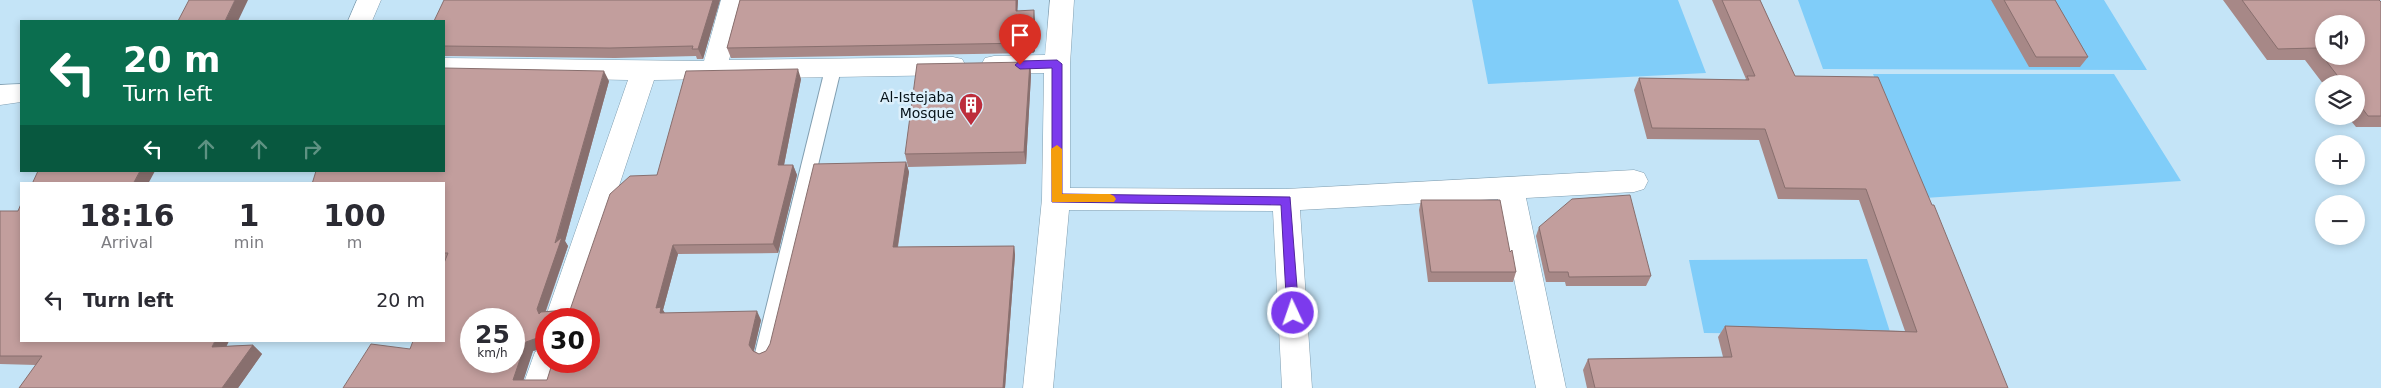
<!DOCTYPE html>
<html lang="en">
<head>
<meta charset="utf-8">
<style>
	:root { --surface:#fff; --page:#f2f2f3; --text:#2b2b33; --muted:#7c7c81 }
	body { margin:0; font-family:"DejaVu Sans",sans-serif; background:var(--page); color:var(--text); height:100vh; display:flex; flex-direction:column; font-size:19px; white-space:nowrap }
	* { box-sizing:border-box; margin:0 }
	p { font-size:16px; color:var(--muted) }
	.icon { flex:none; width:28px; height:28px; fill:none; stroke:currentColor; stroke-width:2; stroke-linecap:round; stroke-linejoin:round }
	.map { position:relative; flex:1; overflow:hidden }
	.panel { position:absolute; left:20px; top:182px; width:425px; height:160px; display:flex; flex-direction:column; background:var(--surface); border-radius:0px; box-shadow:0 2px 8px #0003 }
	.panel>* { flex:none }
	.guide { position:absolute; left:20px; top:20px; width:425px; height:152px; border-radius:0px; box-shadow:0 2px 8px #0003; background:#0b6e4f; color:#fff; overflow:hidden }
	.controls { position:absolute; left:2315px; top:15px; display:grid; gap:10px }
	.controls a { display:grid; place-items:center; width:50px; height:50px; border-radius:50%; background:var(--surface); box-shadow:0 2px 8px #0003; font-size:25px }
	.speed { position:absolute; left:460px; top:308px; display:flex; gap:10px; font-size:25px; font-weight:700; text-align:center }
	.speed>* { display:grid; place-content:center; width:65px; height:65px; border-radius:50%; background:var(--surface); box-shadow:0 2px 8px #0003; line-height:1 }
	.speed small { font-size:12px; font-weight:400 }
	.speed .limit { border:8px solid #d22; background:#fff; color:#111 }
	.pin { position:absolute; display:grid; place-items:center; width:42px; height:42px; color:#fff; margin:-51px -21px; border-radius:50% 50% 50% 0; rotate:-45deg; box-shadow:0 0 5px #0007 }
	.pin .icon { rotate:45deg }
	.me { position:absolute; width:55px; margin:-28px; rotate:357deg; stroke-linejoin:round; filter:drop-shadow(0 0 4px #0008) }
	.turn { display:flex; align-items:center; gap:18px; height:105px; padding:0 20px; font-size:22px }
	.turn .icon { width:65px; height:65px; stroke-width:2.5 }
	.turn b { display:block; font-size:35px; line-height:42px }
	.lanes { display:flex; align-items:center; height:48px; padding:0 20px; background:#0003; justify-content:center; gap:25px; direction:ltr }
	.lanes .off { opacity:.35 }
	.eta { display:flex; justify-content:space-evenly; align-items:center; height:85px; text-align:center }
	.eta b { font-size:30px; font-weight:700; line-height:35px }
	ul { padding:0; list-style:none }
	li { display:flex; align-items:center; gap:15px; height:65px; padding:0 20px }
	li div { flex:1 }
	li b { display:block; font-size:19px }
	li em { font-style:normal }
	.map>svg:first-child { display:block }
	.green { fill:#80cdf9 }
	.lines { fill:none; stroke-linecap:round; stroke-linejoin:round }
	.lane-casing { stroke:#809eb0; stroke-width:2 }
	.street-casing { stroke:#809eb0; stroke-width:1 }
	.lane { fill:#fff; fill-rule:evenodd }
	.street { fill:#fff; fill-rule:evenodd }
	.wall { fill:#a78887; fill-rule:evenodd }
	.shaded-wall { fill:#886f6e }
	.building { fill:#c29e9d; stroke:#886f6e; fill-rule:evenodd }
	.route { fill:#7c3aed; stroke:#51269a }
	.slow { fill:#f59e0b }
	.labels { text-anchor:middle; stroke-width:5; stroke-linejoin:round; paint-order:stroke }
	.poi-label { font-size:14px; fill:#061117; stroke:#dceffb; text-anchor:end }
</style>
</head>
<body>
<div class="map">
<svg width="2381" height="388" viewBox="0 0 2381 388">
	<rect width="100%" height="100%" fill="#c4e4f7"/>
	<path class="green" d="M1472,0H1678L1706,73L1488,84Z
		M1798,0H2104L2147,70L1823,69Z
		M1873,74H2114L2181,181L1925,198Z
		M1867,259L1891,335L1704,333L1689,260Z"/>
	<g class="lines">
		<defs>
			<path id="lane" d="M833,64L838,65L841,69L773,353L770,358L764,361L758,358L755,353L825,69L828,65Z"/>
			<path id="street" d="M357,0H381L372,21H348Z
				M721,0H745L729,60L953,57L962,59L966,66L962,73L953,75L654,80L575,319H546V321L545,319L628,80L444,76V58L704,61Z
				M1050,0H1074L1070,64V188L1286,189L1634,170L1644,173L1648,181L1644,189L1634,192L1526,198L1566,388H1536L1498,199L1300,210L1312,388H1282L1273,211L1069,210L1053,388H1023L1042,199L1044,73L994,74L985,72L981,65L985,58L994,56L1045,55Z
				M21,84V102L0,105V85Z
				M546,348V361H561L552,388H522L535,352Z"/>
		</defs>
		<use href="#lane" class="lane-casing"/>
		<use href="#street" class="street-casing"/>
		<use href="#lane" class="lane"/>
		<use href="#street" class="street"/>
	</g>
	<path class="wall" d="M444,0H720L703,59H697L696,56L615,58L444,56Z
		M740,0H1018L1017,10L1035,20V51L1033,53L731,58L727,48Z
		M1712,0H1760L1795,76L2008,388H1587L1583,370L1588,359L1723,357L1718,337L1725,326L1905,331L1859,200L1778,199L1759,140L1647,139L1634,90L1639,78L1745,80L1746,79Z
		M1991,0H2055L2088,57L2080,67H2029Z
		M2223,0H2379L2381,2V127H2356L2347,116H2356V84H2324V85L2305,60H2267Z
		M1030,62L1031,75L1026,164L908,167L905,154Z
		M801,79L784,165H793L797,175L778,253L678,254L663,310L665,313L761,320L754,351L759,354L766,351L906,162L909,172L898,247L1014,246L1015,255L1005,388H343L410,349L444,341V184L609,81L565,241L568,246L546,311L570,310L657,175ZM546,319L589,361L547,380H523L533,351L541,349V350L546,357Z
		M1421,200L1510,252L1516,272L1513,282H1428L1419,210Z
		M0,211H18L21,341L227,346L253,345L262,354L238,388H19L36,365L0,364Z
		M1539,227L1651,276L1646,286H1566L1565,282H1546L1536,236Z"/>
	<path class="shaded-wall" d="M235,0H248L238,21H225Z
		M713,0H720L703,59L698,49Z
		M1016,0H1018L1017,21L1016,11Z
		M1034,10L1035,20V51L1033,53L1031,43Z
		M1030,62L1031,75L1026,164L1024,152Z
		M798,69L801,79L782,175L778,165Z
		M604,71L609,81L565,241L568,246L543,318L539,314L537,309Z
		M906,162L909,172L896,257L893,247Z
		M793,165L797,175L778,253L773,244Z
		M140,171H155L148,184H133Z
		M673,245L678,254L663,310L667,317L665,322L656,308Z
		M1014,246L1015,255L1005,388H1003Z
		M757,311L761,320L753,354L749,345Z
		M540,337L546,347L533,351L521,388L513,380L526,342Z
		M215,341H229L222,356L212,347Z
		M253,345L262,354L238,388H222Z"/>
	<path class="building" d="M189,0H235L225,21H178Z
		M444,0H713L698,49H692L693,46L610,48L444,46V21H434Z
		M740,0H1016V11L1034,10L1033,41L1031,43L727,48Z
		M1722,0H1760L1795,76L1878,77L1932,205H1934L2008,388H1595L1588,359L1732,357L1725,326L1917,332L1866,189L1785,188L1765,129L1652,128L1639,78L1749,80L1747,76H1755Z
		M2004,0H2055L2088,57H2036Z
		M2242,0H2379L2381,2V116H2368L2356,100V84H2344L2316,48L2278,49ZM2324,24H2356V56H2324Z
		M1030,62L1024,152L905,154L917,64Z
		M444,68L604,71L555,243L562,237L537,309L539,314L541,312L570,310L610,194L630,176L657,175L686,71L798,69L778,165H793L773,244L673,245L656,308L661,307L660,313L757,311L749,345L753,351L759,354L766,351L770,344L814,164L906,162L893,247L1014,246L1003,388H343L371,344L410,349L413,341H444V263L448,253H444V184H312L316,171H444ZM471,319H514V361H471ZM546,319H589V361H553L547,380H513L526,342L540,337L541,350H546Z
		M38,171H140L133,184H32Z
		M1630,195L1651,276L1569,277L1568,272H1549L1539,227L1572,199Z
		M1421,200H1500L1510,252L1512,250L1516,272H1431Z
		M21,204V341H215L212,347L253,345L222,388H19L42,356H0V211H18Z"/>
	<path class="route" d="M1057,60L1062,64V194L1290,197L1299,313L1297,317H1288L1287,313L1281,205L1052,202V68L1020,69L1015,65L1020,61Z"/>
	<path class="slow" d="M1057,145L1062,149V194H1110L1114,196L1116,199L1114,202H1052L1051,149Z"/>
	<defs>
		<symbol id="building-pin" viewBox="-11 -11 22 30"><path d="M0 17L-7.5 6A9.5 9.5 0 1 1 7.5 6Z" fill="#bd2d3b" stroke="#dceffb"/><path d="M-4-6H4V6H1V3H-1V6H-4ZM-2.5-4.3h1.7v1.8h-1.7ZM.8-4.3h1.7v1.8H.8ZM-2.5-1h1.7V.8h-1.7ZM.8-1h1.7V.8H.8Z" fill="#fff"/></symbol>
	</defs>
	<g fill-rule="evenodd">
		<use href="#building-pin" x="957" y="91" width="28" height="38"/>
	</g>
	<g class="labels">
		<g class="poi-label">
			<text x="954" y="102">Al-Istejaba<tspan x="954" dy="16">Mosque</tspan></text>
		</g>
	</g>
</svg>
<div class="controls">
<a><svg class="icon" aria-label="sound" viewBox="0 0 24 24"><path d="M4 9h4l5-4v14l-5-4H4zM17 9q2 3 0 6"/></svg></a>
<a><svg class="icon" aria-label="layers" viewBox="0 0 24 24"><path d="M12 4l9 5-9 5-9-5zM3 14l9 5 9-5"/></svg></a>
<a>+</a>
<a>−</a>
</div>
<div class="speed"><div>25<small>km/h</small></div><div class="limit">30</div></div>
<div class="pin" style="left:1020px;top:65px;background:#d93025"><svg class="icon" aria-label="arrive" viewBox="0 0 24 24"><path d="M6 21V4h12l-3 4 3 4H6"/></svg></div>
<svg class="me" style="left:1293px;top:313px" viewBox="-20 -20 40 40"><circle r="17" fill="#7c3aed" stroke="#fff" stroke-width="3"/><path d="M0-11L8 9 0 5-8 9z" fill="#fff"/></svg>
<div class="guide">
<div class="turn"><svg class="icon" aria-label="left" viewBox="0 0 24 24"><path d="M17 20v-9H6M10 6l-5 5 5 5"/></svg><div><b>20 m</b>Turn left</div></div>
<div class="lanes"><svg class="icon" aria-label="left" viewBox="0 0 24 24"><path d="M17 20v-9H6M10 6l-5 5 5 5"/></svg><svg class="icon off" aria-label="ahead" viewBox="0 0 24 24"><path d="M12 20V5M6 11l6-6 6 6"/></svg><svg class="icon off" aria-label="ahead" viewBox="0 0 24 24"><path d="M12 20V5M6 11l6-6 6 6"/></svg><svg class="icon off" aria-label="right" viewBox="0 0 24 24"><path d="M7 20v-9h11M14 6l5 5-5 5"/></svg></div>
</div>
<section class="panel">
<div class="eta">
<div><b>18:16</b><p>Arrival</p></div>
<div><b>1</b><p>min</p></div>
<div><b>100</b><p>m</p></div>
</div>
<ul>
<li><svg class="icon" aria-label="left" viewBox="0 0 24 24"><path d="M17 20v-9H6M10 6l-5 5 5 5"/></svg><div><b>Turn left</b></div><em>20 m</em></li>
</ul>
</section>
</div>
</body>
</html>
